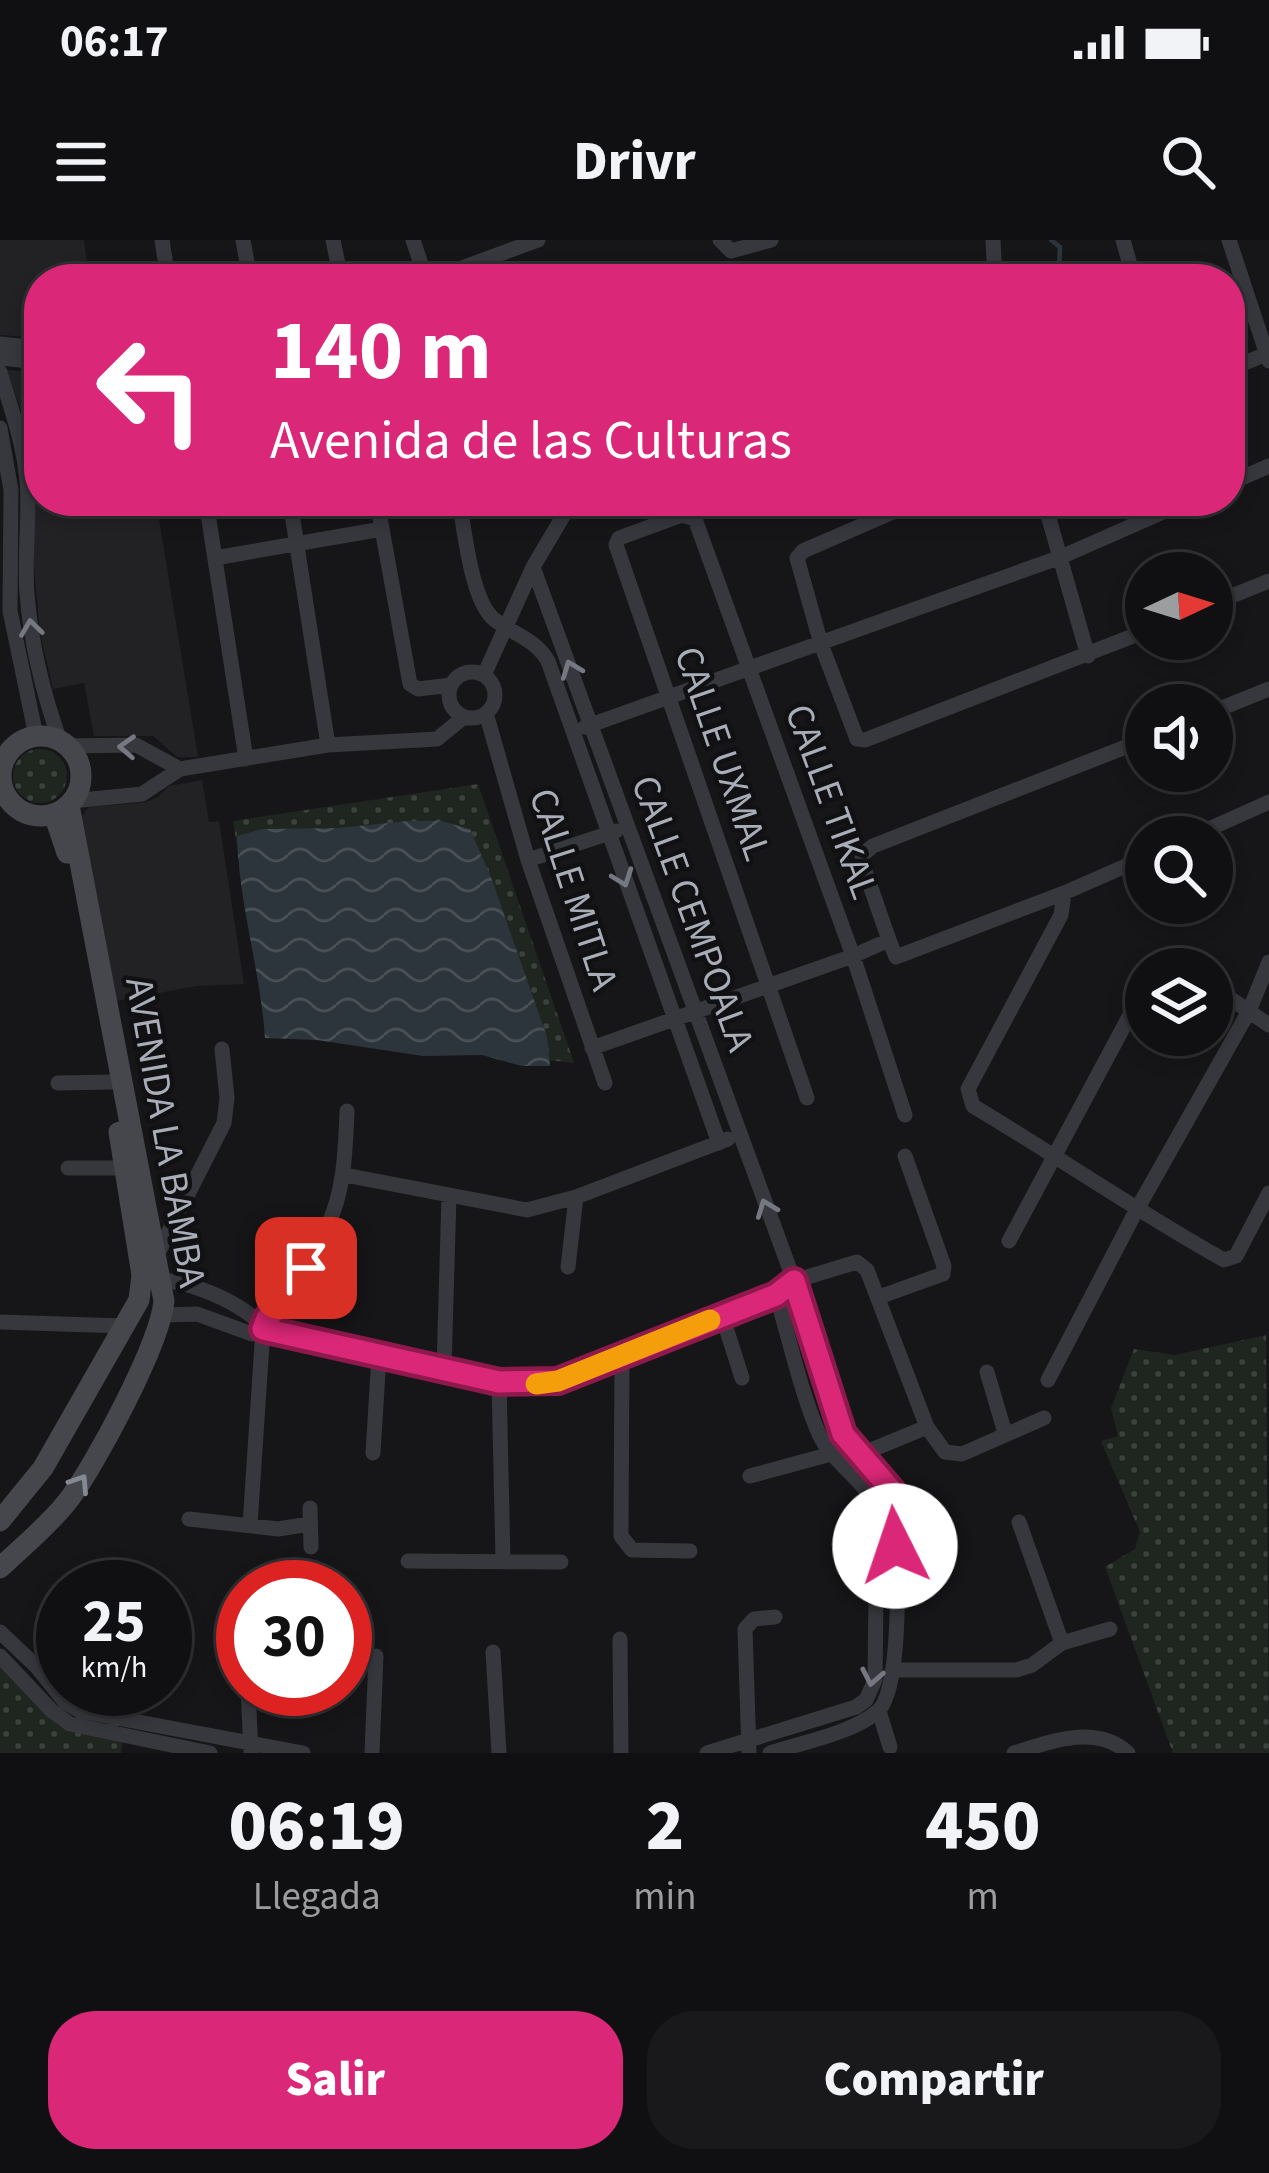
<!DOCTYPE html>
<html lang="es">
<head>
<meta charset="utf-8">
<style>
	:root { --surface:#101012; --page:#19191b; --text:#f1f3f6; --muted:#9c9d9f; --line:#303032; --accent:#db2777 }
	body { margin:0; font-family:"Source Sans 3",sans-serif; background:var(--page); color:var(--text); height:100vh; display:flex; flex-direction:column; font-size:45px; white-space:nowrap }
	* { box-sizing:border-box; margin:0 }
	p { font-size:39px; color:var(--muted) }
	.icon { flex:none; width:66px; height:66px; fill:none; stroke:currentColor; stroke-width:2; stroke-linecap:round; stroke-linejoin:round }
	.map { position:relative; height:1513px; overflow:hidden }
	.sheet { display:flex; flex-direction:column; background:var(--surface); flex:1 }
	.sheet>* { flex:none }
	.guide { position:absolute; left:24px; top:24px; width:1221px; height:252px; border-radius:48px; box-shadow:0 6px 18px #0003,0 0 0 3px var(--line); background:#db2777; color:#fff; overflow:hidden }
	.needle { width:78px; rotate:86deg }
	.buttons { position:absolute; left:1125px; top:312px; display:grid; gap:24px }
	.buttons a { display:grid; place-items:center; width:108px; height:108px; border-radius:50%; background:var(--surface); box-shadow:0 6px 18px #0003,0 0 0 3px var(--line); font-size:60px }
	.speed { position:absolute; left:36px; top:1320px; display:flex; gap:24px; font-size:60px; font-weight:700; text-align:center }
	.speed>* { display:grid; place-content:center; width:156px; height:156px; border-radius:50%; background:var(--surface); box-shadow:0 6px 18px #0003,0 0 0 3px var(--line); line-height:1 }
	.speed small { font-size:30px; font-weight:400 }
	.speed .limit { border:18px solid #d22; background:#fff; color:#111 }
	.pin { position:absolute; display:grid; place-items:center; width:102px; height:102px; color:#fff; margin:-51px; border-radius:24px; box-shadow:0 6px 18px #0006 }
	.me { position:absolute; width:132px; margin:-66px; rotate:356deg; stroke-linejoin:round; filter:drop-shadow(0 0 9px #0008) }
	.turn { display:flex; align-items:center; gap:42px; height:252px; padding:0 48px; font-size:54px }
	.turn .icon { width:156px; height:156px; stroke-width:2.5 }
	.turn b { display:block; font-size:84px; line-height:102px }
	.eta { display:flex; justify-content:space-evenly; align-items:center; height:204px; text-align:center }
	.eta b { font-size:72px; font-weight:800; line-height:84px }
	.primary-button { display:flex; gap:24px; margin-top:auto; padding:24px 48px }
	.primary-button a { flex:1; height:138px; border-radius:48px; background:var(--accent); color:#fff; font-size:48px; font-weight:800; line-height:138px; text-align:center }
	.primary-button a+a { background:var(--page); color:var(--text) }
	.status { display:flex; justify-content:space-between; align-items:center; height:84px; padding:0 60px; background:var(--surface); direction:ltr }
	.status svg { height:33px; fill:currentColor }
	header { display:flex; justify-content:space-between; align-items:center; height:156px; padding:0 48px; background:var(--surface); font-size:54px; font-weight:800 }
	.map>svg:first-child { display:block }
	.built { fill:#222225 }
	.grass { fill:url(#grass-dots) }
	.water { fill:url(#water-waves) }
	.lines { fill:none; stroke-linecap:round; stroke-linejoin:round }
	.stream { stroke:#2c353c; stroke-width:4.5 }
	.street { stroke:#37383d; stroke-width:15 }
	.secondary { stroke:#45474d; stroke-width:21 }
	.oneway { stroke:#757881 }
	.oneway2 { stroke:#858993 }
	.route-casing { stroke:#8e194d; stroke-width:30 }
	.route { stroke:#db2777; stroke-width:21 }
	.slow { stroke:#f59e0b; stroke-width:21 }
	.labels { text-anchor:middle; stroke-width:9; stroke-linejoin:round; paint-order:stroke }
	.street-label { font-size:39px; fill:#a8adb8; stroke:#111113 }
</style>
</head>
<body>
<div class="status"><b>06:17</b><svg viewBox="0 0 49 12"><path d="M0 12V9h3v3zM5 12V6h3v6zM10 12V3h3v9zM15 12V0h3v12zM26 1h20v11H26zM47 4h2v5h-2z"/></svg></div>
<header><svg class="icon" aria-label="menu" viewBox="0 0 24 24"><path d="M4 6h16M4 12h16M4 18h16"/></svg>Drivr<svg class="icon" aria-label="search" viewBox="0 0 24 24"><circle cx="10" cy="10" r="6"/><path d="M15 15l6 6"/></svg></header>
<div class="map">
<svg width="1269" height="1513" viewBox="0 0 1269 1513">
	<defs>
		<pattern id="grass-dots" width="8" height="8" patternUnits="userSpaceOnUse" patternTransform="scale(3)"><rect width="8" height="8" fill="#1e261f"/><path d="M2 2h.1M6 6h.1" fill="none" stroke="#3c433d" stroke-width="1.8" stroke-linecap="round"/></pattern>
		<pattern id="water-waves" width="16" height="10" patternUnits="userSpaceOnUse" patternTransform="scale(3)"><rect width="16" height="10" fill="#2c353c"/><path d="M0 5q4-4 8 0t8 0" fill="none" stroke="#485056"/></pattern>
	</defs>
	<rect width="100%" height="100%" fill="#161618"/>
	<path class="built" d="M0,0H84L89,39H39V98L0,95Z
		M7,130L39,132V261H156L198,517H177L153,496H94L84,443L53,449L40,393L34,326L32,225L24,179Z
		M202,540L209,582L219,581L244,744L197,746L116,761L82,576L89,567L146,562L158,557L169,546Z"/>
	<path class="grass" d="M13 536a27 27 0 1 1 54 0a27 27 0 1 1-54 0Z
		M478,544L574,823L266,787L233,581Z
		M1266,1095L1269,1513H1173L1105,1327L1135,1309L1140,1292L1101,1201L1118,1196L1111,1168L1134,1109L1175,1115Z
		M0,1420L29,1447L57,1484L72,1491L123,1499L121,1513H0Z"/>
	<path class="water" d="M408,581H441L470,589L492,640L547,797L550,826H522L482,815L423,816L317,800L265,798C260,728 239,666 237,596L262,589L339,588Z"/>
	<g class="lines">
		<path class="stream" d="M1040,39L1059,29L1060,7L1051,0"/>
		<path class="street" d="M162,0L168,39
			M243,0L250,39
			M333,0L341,39
			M413,0L426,39
			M720,0L731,11L771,0
			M993,0L995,39
			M1123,0L1134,39
			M1229,0L1269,121
			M432,39L538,0
			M0,104L39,108
			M0,118L39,122
			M1230,129L1269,113
			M0,132C11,168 24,204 27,241C30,279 24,317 27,354C31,405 43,453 60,501
			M0,188L11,250L10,371L36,496
			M1230,243L1269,226
			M206,261L246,519
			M290,261L328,505
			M377,261L410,444L418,449L451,445
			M459,261C465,291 471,362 495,380C515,395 535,399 548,421L719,903
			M918,261L803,311L797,318L821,404L857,499L865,500L1146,391
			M1044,261L1088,416
			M215,318L382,289
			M533,327L794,1041L843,1194C857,1219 886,1230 894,1258C897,1297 905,1450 877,1472C850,1494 803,1502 770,1513
			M1212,364L1269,341
			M449 455a23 23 0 1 1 46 0a23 23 0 1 1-46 0Z
			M484,435L533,327L572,261
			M1212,472L1269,449
			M486,473L528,620L605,843
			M585,487L1061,317L1188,261
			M67,506L136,505L180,529
			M72,561L142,554L180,529L328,505L437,499L464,477
			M1191,597L1269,562
			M528,620L616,591
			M1064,653L1061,675L968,849L973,866C1057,916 1138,972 1224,1020L1236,1016L1269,953
			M889,700L863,625L862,615L873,606L1146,499
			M1155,729L1165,718L1187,729
			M1212,746L1269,785
			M592,808L853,716L889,700L896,717L1064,653L1146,617
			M58,843L111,842
			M807,858L616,305L619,298L682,275L695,279L853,716L905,875
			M68,928H125
			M345,935L527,970L576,957L728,899
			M1009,1001L1146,745
			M157,1015L224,883L227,858L222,809
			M568,1027L576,957
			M151,1041C177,1034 252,1066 263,1089
			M879,1057L943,1034L944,1026L905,916
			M162,1075L197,1074L252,1094L263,1089L499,1142L558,1141L776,1055L794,1041L857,1022L867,1030L927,1187L945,1212L962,1214L1044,1178
			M722,1075L742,1138
			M0,1082L124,1086
			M622,1115L621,1296L632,1310L690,1311
			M444,1128L449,956
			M987,1132L1005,1193
			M1048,1140L1136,971L1249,771L1269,722
			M499,1142L503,1321
			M373,1213L379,1116
			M859,1215L927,1187
			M750,1236L831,1214
			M310,1268L311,1307
			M189,1279L278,1289L310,1284
			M1019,1282L1062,1403
			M250,1285L263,1089C269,1072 287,1059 297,1043C339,972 344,954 347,871
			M408,1321L561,1322
			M0,1392L37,1427L65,1462L80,1471L303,1513
			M620,1399L621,1513
			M493,1412L499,1513
			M0,1416L52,1471L70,1484L210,1513
			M895,1430H1016L1032,1425L1062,1403L1110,1389
			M248,1449L251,1512
			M879,1471L890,1507
			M111,1488L114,1449
			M372,1513L376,1416
			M707,1513L856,1467L866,1460L875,1440L877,1269C864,1238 833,1224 819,1194C800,1150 790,1100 776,1055
			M749,1513L745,1389L754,1379L775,1377
			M1014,1513C1051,1501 1097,1484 1128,1513"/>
		<path class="secondary" d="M1 536a40 40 0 1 1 80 0a40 40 0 1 1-80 0Z
			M54,574L67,613
			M0,1281L43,1228L139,1060L142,1035L119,892
			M0,1328C23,1306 47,1287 67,1262C95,1226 160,1104 164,1061L69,565"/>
	</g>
	<defs><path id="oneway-chevron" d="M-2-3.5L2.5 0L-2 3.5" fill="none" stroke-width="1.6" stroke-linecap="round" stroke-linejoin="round" transform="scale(3)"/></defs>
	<g class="oneway">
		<use href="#oneway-chevron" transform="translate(31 388) rotate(-98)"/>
		<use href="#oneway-chevron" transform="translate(571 429) rotate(-111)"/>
		<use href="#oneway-chevron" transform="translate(127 507) rotate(-177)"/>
		<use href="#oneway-chevron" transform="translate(623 638) rotate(70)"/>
		<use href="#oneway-chevron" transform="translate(766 968) rotate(-111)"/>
		<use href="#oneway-chevron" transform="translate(872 1437) rotate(101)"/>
	</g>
	<use class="oneway2" href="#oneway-chevron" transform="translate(80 1243) rotate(-57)"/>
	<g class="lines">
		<defs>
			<path id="route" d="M306,1028L285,1062L267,1078L263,1089L499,1142L558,1141L776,1055L794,1041L843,1194L893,1252L895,1306"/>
		</defs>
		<use href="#route" class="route-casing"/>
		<use href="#route" class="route"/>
		<path class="slow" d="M536,1144L558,1141L710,1080"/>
	</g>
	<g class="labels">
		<g class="street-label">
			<text transform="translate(724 513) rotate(71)" y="14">CALLE UXMAL</text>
			<text transform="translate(833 561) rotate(70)" y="14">CALLE TIKAL</text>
			<text transform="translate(575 649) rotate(72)" y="14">CALLE MITLA</text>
			<text transform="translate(694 673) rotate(70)" y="14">CALLE CEMPOALA</text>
			<text transform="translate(167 892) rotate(80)" y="14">AVENIDA LA BAMBA</text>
		</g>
	</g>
</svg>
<div class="buttons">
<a><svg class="needle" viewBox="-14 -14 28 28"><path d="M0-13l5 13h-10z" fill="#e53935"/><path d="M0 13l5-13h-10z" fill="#9c9d9f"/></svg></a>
<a><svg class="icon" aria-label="sound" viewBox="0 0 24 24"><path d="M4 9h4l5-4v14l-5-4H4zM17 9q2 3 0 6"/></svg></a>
<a><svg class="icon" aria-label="search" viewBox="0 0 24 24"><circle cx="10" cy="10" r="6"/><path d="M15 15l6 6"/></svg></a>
<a><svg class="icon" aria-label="layers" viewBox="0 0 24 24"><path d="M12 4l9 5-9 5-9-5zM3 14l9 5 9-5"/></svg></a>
</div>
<div class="speed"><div>25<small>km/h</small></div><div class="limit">30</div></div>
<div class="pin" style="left:306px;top:1028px;background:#d93025"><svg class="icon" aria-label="arrive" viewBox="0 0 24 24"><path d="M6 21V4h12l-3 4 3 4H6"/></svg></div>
<svg class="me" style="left:895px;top:1306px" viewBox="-20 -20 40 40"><circle r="19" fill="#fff"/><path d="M0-13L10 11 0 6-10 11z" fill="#db2777"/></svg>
<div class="guide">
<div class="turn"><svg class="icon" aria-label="left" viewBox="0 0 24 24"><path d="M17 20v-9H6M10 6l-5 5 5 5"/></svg><div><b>140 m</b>Avenida de las Culturas</div></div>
</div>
</div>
<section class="sheet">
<div class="eta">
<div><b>06:19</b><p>Llegada</p></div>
<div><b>2</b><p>min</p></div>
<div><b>450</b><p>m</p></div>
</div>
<div class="primary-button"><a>Salir</a><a>Compartir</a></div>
</section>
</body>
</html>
